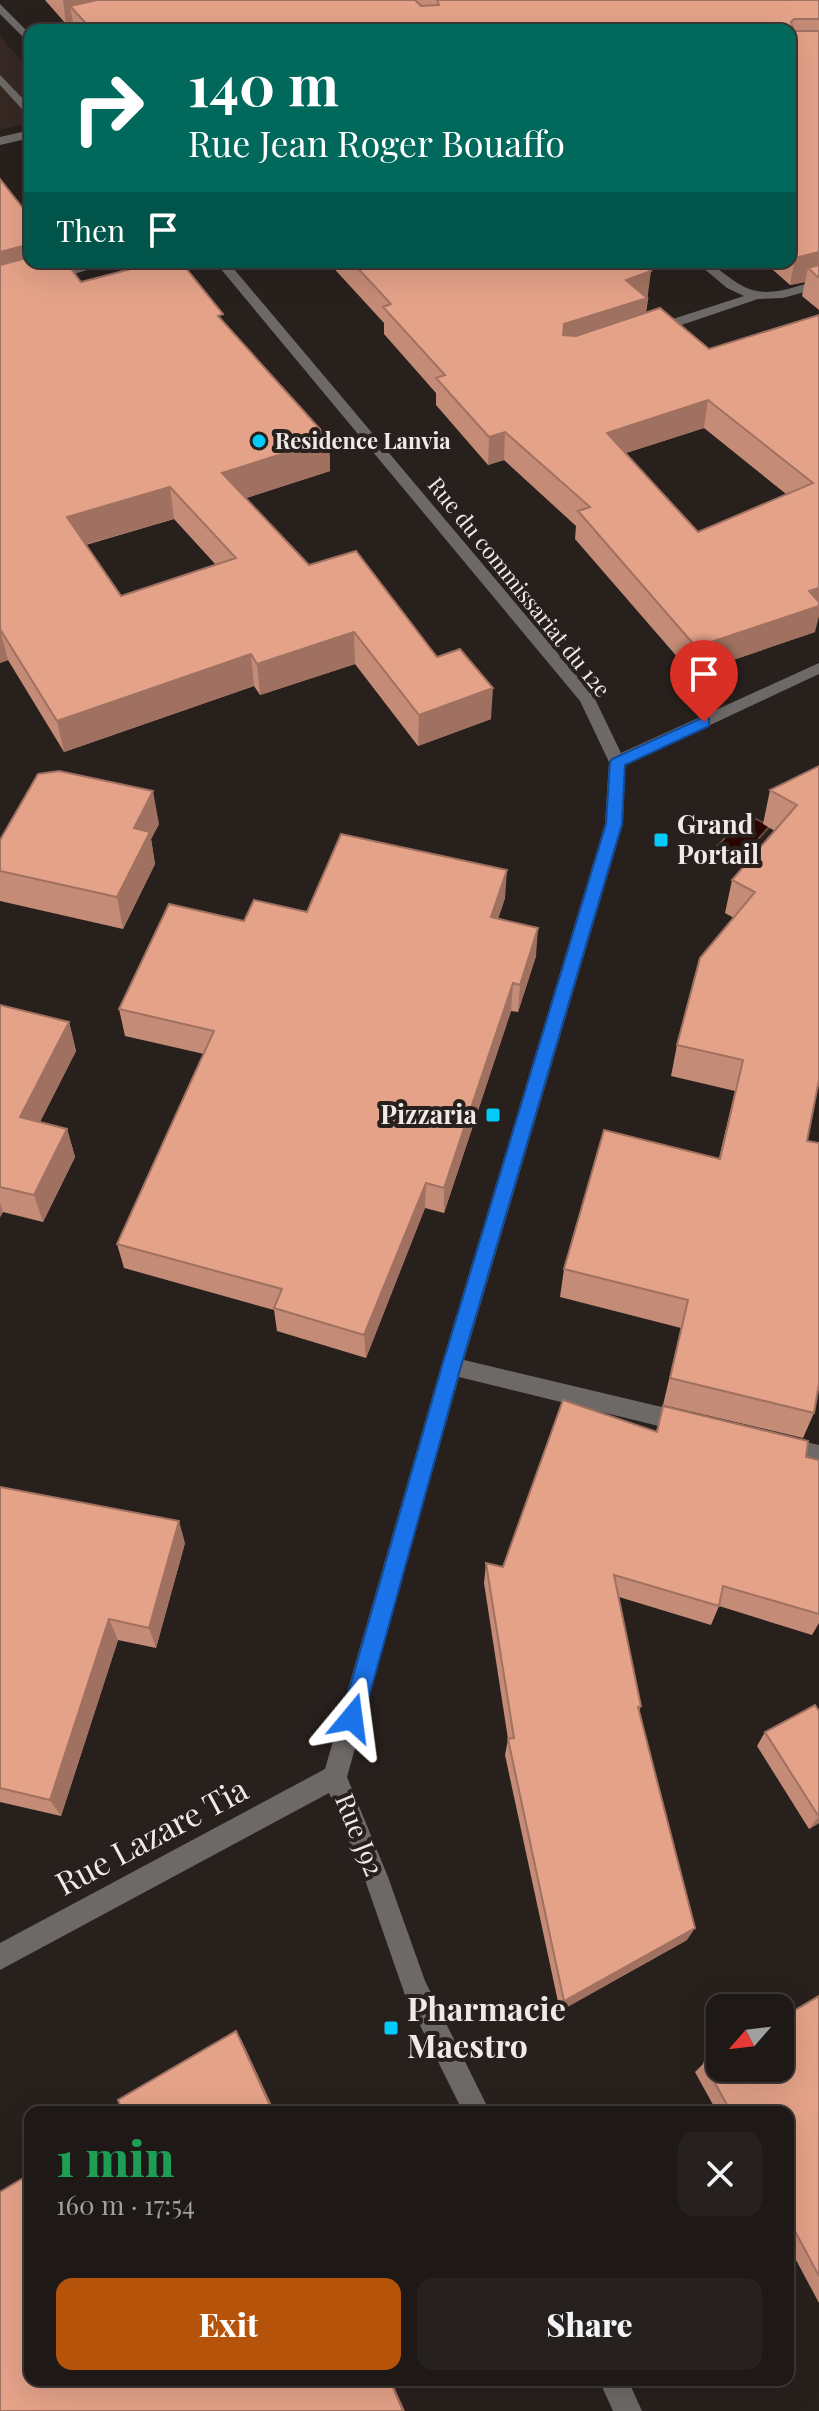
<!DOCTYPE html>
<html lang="en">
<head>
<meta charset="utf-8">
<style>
	:root { --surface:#1e1816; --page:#26211f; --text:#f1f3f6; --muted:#a1a0a1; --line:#3c3735; --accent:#b45309 }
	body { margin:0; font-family:"Playfair Display",serif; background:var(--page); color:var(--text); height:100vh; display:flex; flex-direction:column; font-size:30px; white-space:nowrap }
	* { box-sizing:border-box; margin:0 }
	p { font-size:26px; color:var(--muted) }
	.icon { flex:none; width:44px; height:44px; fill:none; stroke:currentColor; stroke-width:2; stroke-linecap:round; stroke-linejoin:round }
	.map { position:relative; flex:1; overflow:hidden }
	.side { position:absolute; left:24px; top:2106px; width:770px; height:280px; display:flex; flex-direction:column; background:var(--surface); border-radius:16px; box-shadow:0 8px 32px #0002,0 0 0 2px var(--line) }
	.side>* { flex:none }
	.hud { position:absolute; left:24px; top:24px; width:772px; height:244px; border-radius:16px; box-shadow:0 8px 32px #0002,0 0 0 2px var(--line); background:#00695c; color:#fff; overflow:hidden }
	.needle { width:52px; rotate:242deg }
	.controls { position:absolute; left:706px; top:1994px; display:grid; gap:16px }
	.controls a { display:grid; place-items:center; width:88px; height:88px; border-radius:16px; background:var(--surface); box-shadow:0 8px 32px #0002,0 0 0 2px var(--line); font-size:40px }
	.pin { position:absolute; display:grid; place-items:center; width:68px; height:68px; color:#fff; margin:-82px -34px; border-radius:50% 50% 50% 0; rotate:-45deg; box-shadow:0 0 8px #0007 }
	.pin .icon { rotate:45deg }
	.me { position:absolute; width:88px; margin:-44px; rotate:16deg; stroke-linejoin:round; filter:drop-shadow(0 0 6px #0008) }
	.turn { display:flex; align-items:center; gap:28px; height:168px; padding:0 32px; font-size:36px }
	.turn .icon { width:104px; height:104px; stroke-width:2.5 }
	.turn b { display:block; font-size:56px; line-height:68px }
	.then { display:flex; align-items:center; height:76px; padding:0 32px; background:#0003; gap:16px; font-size:30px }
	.round { display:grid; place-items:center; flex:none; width:84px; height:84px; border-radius:16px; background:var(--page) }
	.head { display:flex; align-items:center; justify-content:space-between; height:136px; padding:0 32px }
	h1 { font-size:48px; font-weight:800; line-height:60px; color:#1e9e55 }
	.primary-button { display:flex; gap:16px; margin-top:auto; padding:16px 32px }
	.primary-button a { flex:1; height:92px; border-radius:16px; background:var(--accent); color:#fff; font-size:32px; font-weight:800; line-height:92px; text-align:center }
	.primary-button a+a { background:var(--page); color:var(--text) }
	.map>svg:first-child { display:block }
	.built { fill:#362823 }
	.water { fill:#2b0400; stroke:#664946; stroke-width:2 }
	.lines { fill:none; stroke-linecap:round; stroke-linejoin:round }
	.service { fill:#6d6967; fill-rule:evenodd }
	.minor { fill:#6d6967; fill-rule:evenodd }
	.wall { fill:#c48b76; fill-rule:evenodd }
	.shaded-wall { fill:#a07160 }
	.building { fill:#e4a289; stroke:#a07160; stroke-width:2; fill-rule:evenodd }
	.route { fill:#1a73e8; stroke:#114b97; stroke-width:2 }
	.poi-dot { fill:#02cbf9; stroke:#28201d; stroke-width:3 }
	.labels { text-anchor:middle; stroke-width:8; stroke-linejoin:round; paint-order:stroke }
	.far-poi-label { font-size:22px; font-weight:bold; fill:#efeae8; stroke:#28201d; text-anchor:start }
	.far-street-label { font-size:22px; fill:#efeae8; stroke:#28201d }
	.poi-label { font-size:26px; font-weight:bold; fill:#efeae8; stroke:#28201d; text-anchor:start }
	.street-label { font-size:26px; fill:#efeae8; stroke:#28201d }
	.near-street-label { font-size:32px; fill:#efeae8; stroke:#28201d }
	.near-poi-label { font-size:32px; font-weight:bold; fill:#efeae8; stroke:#28201d; text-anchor:start }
</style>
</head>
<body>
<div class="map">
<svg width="819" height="2411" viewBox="0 0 819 2411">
	<rect width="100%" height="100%" fill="#28201d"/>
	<path class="built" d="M0,36L30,71V123L0,130Z"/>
	<path class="water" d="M746,814L770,826L738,861L715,849Z"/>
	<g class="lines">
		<path class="service" d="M0,75L30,106V118L0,85Z"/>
		<path class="minor" d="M0,4L30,34V44L0,14Z
			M100,18L106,21L104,23L76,30H55Z
			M30,130V138L0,145V137Z
			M93,262H113L0,297V289Z
			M215,262H228L593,695L621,753L819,663V674L625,765L623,824L464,1360L687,1413L695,1416L698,1423L695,1430L687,1433L459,1377L347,1777L388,1877L425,1981L490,2112H463L405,1995L364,1877L329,1793L0,1970V1943L325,1769L441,1366L605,824L609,762L580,701Z
			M696,262C720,262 732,287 757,291C778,295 799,285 819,280V288L783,298L758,299L655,334H645V328L744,296L727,288Z
			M780,1436L819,1445V1465L772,1453L769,1446L772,1439Z
			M599,2380H628L642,2411H613Z"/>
	</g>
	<path class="wall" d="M45,0H819V310L802,296L805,282L790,285L764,262H790V30H74L73,22L66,24Z
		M0,179L30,262L81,282L224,323L329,439L330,471L246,498L309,565L437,657L491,719L418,746L355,664L260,695L254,686L64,752L8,660L0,663ZM174,519L216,565L121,596L86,545Z
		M328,262H640L648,299L646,313L709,349L819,315L815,632L692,674L575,539L576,526L504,460L488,465L436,405V393L384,334V323ZM704,428L786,494L698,532L626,453Z
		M819,766L807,1141L814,1413L803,1438L663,1405L681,1328L560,1297L564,1269L719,1158L735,1091L671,1076L677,1045L734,918L725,913L732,880L775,831L763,824L770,790Z
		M159,824L151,839L155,864L123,929L0,901V840Z
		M505,898L498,919L536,956L518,1012L511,1011L444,1213L425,1208L366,1358L277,1331L274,1310L124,1268L117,1244L204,1054L125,1036L119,1009L244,921L307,912Z
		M0,1005L69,1022L76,1051L40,1122L67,1129L75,1157L43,1222L3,1212L0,1217Z
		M663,1406L819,1460V1623L812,1635L719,1606L711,1625L619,1597L641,1706L639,1712L687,1940L560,2011L505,1755L508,1739L484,1583L486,1563L503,1567L656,1432Z
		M0,1487L185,1543L156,1648L118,1640L61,1816L0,1802Z
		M819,1711V1823L809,1829L757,1746L765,1732Z
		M819,1996V2303L788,2245V2112H717L695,2072L704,2063Z"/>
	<path class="shaded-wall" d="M63,0H163L70,6L73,22L66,24Z
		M30,244V262L0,286V252Z
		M819,252V278L808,268L805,282L790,285L795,258Z
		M749,262H763L748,266Z
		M651,271L644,325L562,352L564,324L626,280Z
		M708,400L704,428L604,460L607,433Z
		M505,432L504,460L488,465L489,437Z
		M329,439L330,471L225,505L222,473Z
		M170,487L174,519L73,548L67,517Z
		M819,588V616L815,632L692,674L696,647Z
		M0,629L8,660L0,663Z
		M354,632L355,664L260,695L257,664Z
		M251,654L254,686L64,752L57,721Z
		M493,688L491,719L418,746L419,715Z
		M153,791L159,824L151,839L155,864L123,929L117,897L134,828Z
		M507,870L505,898L489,945L491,917Z
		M538,928L536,956L518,1012L520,985Z
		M513,983L511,1011L444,1213V1188Z
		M69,1022L76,1051L28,1145L20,1117Z
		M67,1129L75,1157L43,1222L34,1195Z
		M426,1183L425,1208L366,1358L364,1335Z
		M0,1203L3,1212L0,1217Z
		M179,1521L185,1543L156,1648L149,1628Z
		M109,1619L118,1640L61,1816L50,1800Z
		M819,1816V1823L809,1829Z
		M695,1928L687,1940L560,2011L564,2001Z
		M236,2031L242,2041L275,2112H273Z
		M390,2380H391L405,2411H403Z"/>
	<path class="building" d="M97,0H415L421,6L439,5L437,0H819V19H794L791,22L794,31H819V252L795,258L790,253V30H92L70,6Z
		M0,179L30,217V244L0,252Z
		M30,257V262H66L81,282L158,262H181L223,314L218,316L329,439L222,473L309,565L356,551L437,657L460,649L493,688L419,715L354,632L257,664L251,654L57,721L0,629V265ZM170,487L236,558L121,596L67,517Z
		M352,262H640L651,271L626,280L647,298L564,324L563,335L576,336L660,308L709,349L819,315V588L809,591L819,602V606L696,647L578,511L590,507L505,432L489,437L436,378L445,375L383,307L391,304ZM708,400L813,483L698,532L607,433Z
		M819,265V278L808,268Z
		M819,766V1080L807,1141L819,1143V1384L814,1413L670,1378L688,1300L564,1269L604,1130L720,1159L743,1060L677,1045L700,958L755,892L732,880L797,805L770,790Z
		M59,771L153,791L134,828L150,832L117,897L0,871V840L38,774Z
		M341,834L507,870L491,917L538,928L520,985L513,983L444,1188L426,1183L364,1335L274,1308L282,1289L117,1244L214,1031L119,1009L169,904L244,921L254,900L307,912Z
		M0,1005L69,1022L20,1117L67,1129L34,1195L0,1187Z
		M563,1400L657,1432L663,1406L808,1441L806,1457L819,1460V1614L723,1586L719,1606L614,1575L641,1706L638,1707L695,1928L564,2001L508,1739L514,1738L486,1563L503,1567Z
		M0,1487L179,1521L149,1628L109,1619L50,1800L0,1788Z
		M815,1705L819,1711V1817L765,1732Z
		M819,1996V2276L788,2218V2112H731L704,2063L720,2054V2068H780V2019Z
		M236,2031L273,2112H123L118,2100Z
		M30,2174V2380H390L403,2411H0V2192Z"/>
	<path class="route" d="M704,717L709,718V726L625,765L622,824L461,1366L363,1718L360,1726L352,1729L344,1726L341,1718L442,1366L606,824L610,762L612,759Z"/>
	<g class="poi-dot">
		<circle cx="259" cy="441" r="8"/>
		<rect x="653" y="832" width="16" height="16" rx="4"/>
		<rect x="485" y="1107" width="16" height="16" rx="4"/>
		<rect x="383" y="2020" width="16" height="16" rx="4"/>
	</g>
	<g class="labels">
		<g class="far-poi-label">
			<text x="275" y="449">Residence Lanvia</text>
		</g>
		<g class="far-street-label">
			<text transform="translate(519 587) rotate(51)" y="8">Rue du commissariat du 12e</text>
		</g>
		<g class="poi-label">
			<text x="677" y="834">Grand<tspan x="677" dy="30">Portail</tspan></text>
			<text x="477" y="1124" text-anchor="end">Pizzaria</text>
		</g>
		<g class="street-label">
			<text transform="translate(359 1835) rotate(68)" y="9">Rue J92</text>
		</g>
		<g class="near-street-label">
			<text transform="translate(152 1837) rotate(-28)" y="11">Rue Lazare Tia</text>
		</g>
		<g class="near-poi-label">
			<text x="407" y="2021">Pharmacie<tspan x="407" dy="37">Maestro</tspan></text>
		</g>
	</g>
</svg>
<div class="controls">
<a><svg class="needle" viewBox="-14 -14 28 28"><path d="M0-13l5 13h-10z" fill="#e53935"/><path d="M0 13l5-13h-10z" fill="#a1a0a1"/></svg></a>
</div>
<div class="pin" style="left:704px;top:722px;background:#d93025"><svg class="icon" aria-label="arrive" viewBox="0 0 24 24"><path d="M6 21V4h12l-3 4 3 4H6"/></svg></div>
<svg class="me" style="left:352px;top:1718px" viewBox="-20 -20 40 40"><path d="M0-17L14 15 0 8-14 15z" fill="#1a73e8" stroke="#fff" stroke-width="4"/></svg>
<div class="hud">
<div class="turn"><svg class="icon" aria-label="right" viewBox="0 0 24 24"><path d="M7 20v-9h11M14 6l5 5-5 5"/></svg><div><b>140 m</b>Rue Jean Roger Bouaffo</div></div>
<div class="then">Then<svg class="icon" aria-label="arrive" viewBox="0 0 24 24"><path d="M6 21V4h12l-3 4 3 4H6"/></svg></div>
</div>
<section class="side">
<div class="head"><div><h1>1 min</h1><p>160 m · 17:54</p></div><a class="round"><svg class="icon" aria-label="close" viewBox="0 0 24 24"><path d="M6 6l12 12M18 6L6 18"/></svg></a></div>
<div class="primary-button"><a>Exit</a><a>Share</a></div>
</section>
</div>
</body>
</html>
